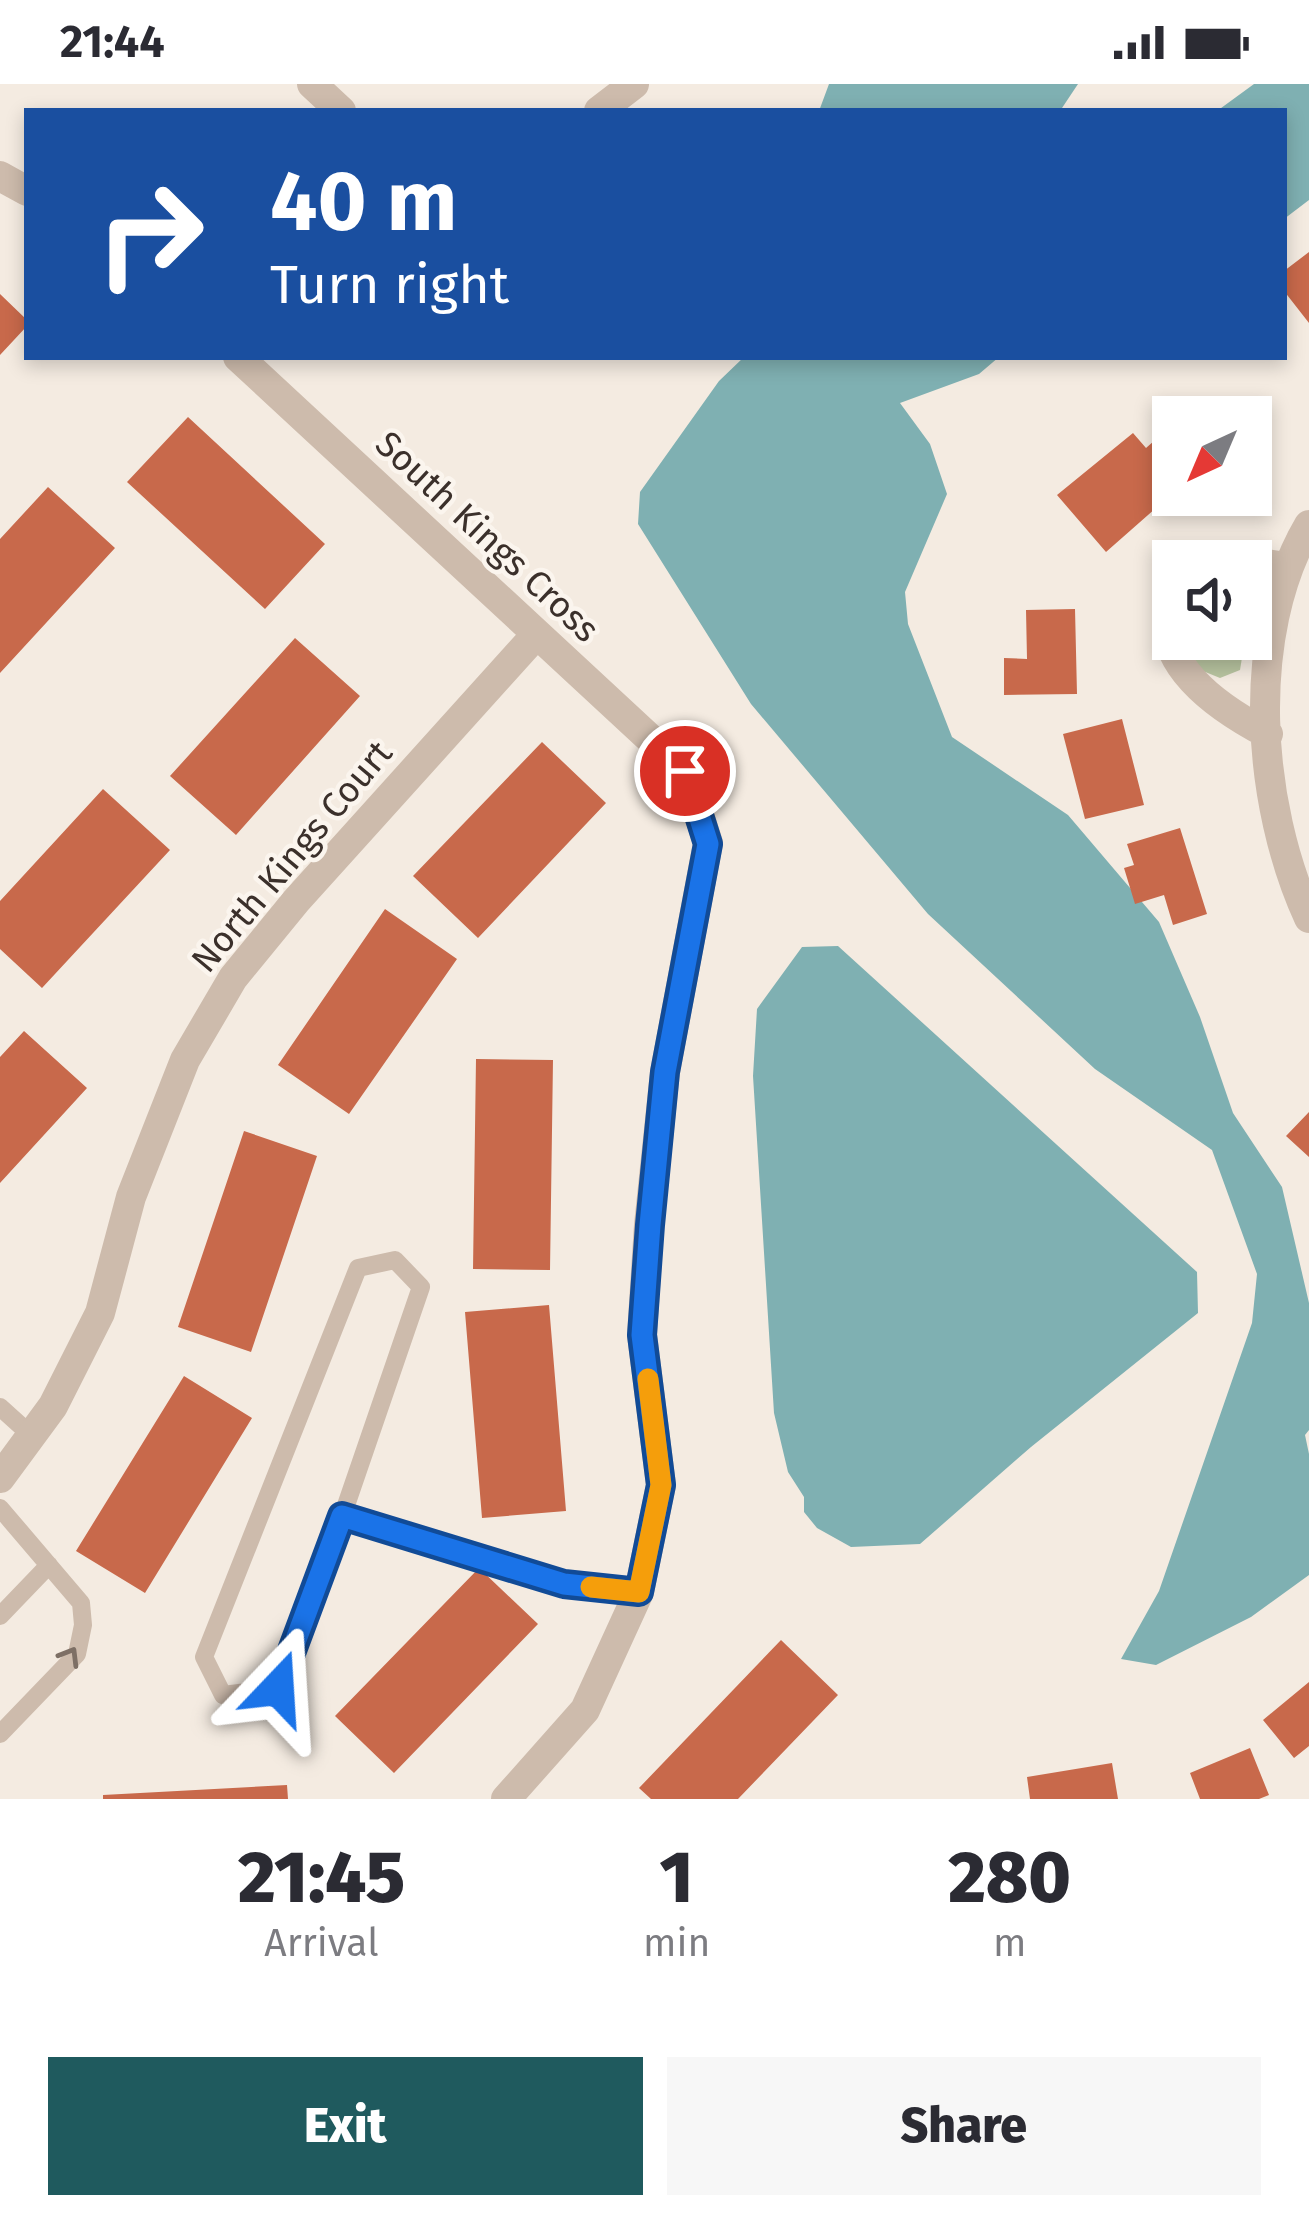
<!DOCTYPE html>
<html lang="en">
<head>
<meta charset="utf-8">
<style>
	:root { --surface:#fff; --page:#f7f7f7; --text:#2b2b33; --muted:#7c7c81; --accent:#1f5a5e }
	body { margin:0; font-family:"Fira Sans",sans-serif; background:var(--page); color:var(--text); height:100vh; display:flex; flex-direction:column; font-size:45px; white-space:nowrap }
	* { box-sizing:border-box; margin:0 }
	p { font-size:39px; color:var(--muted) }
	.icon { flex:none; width:66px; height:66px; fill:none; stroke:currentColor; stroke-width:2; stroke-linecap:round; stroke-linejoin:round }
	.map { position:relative; height:1715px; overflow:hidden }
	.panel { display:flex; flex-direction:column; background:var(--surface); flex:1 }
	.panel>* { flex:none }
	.guide { position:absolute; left:24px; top:24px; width:1263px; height:252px; border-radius:0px; box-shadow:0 6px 18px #0003; background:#1a4fa0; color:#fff; overflow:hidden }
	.needle { width:78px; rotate:224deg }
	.buttons { position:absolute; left:1152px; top:312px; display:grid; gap:24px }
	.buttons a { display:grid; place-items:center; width:120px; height:120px; border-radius:0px; background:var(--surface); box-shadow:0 6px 18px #0003; font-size:60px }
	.pin { position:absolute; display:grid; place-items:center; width:102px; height:102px; color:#fff; margin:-51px; border:6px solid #fff; border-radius:50%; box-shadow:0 3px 12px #0007 }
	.me { position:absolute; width:132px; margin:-66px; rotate:20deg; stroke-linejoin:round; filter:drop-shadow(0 0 9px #0008) }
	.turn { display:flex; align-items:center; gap:42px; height:252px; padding:0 48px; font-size:54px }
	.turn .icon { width:156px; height:156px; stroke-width:2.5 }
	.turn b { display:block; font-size:84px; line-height:102px }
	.eta { display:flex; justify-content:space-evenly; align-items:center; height:204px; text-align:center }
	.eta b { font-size:72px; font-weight:800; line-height:84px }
	.button { display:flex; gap:24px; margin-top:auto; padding:24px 48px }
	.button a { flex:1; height:138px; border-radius:0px; background:var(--accent); color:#fff; font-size:48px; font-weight:800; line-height:138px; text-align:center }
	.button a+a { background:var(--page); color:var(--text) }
	.status { display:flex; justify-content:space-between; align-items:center; height:84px; padding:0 60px; background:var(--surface); direction:ltr }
	.status svg { height:33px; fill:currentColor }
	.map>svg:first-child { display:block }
	.green { fill:#b8c4a0 }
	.water { fill:#7fb0b2 }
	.building { fill:#c8694b }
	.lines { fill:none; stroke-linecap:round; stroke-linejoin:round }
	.lane { stroke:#cdbbac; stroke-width:18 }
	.street { stroke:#cdbbac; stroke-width:30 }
	.oneway { stroke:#7d6f65 }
	.route-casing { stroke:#114b97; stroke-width:30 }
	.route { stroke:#1a73e8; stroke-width:21 }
	.slow { stroke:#f59e0b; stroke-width:21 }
	.labels { text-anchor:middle; stroke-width:9; stroke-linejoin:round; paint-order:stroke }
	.street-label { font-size:36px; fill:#3b302b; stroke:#fbf5ee }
</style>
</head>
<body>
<div class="status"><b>21:44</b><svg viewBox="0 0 49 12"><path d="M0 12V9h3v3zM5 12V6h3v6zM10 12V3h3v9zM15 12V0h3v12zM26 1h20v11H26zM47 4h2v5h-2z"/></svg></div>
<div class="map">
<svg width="1309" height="1715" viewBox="0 0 1309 1715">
	<rect width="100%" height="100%" fill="#f4ebe1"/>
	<path class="green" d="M1181,555H1245L1240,586L1220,594L1198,585Z"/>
	<path class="water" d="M829,0H1078L1060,27H819Z
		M1254,0H1309V116L1284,135V27H1217Z
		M744,273H999L979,290L900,319L930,360L947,410L905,508L908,540L952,653L1068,731L1159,838L1200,933L1233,1029L1282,1103L1309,1219V1346L1305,1351L1309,1370V1491L1251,1533L1156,1581L1121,1575L1159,1507L1252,1239L1257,1190L1212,1066L1095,985L928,830L751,620L638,440L640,408L719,297Z
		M838,862L1197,1188L1198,1229L1031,1363L920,1460L851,1463L817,1444L804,1428V1413L788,1388L774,1329L753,992L757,925L802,863Z"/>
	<path class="building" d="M1309,168V239L1284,207V187Z
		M0,210L27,236V242L0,271Z
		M188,333L325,460L265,525L127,398Z
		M1133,349L1146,364L1163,349L1173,361V409L1106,468L1057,411Z
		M48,403L115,464L0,589V455Z
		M1075,525L1077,610L1004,611V574L1027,575L1026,526Z
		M295,554L360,612L236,751L170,692Z
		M1122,635L1144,721L1085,735L1063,650Z
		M542,658L606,719L478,854L413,792Z
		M103,705L170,766L42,904L0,865V817Z
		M1180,744L1207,830L1173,841L1164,811L1135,820L1124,784L1134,781L1127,760Z
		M385,825L457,875L349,1030L278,981Z
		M24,947L87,1004L0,1099V973Z
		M476,975L553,976L550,1186L473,1185Z
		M1309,1028V1073L1286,1052Z
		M244,1047L317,1072L251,1268L178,1243Z
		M549,1221L566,1427L482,1434L465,1228Z
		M184,1292L252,1334L145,1509L76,1467Z
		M479,1484L538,1540L394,1689L335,1632Z
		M781,1556L838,1611L738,1715H651L639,1704Z
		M1309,1598V1662L1294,1674L1263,1636Z
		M1250,1664L1269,1711L1259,1715H1200L1190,1689Z
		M1112,1679L1118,1715H1030L1027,1693Z
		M287,1701L288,1715H103V1711Z"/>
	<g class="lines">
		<path class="lane" d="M0,1323L31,1351
			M0,1424L81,1519L83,1541L77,1570L0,1650
			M342,1433L278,1604L223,1611L204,1573L358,1184L395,1176L421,1203L342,1433L564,1500L639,1508
			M0,1532L49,1481"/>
		<path class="street" d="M312,0L341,27
			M599,27L634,0
			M0,92L27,107
			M238,273L685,687L708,759L665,988L649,1141L642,1251L661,1401L639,1508L585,1626L506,1715
			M1309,441C1244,551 1257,721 1309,834
			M1251,478L1287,483
			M1173,514C1147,577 1220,625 1268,650
			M0,1394L53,1322L100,1229L131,1113L185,976L233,894L296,817L535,552"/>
	</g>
	<defs><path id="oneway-chevron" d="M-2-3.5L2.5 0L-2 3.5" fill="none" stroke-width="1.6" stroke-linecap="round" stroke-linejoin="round" transform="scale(3)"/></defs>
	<use class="oneway" href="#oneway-chevron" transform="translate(70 1572) rotate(-59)"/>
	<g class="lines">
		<defs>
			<path id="route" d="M278,1604L342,1432L564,1500L639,1508L661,1401L642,1251L650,1141L665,988L708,760L685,687"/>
		</defs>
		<use href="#route" class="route-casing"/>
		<use href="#route" class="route"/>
		<path class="slow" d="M591,1503L639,1508L661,1401L648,1295"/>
	</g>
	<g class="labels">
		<g class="street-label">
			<text transform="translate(488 452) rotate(43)" y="13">South Kings Cross</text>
			<text transform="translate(291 772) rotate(-50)" y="13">North Kings Court</text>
		</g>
	</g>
</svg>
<div class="buttons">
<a><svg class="needle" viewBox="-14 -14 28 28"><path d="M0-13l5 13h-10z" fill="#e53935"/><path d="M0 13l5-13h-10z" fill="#7c7c81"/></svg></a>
<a><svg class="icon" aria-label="sound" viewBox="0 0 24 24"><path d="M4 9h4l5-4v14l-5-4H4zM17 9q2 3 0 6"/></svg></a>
</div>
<div class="pin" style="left:685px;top:687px;background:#d93025"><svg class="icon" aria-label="arrive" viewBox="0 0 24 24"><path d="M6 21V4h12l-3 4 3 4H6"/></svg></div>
<svg class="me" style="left:278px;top:1604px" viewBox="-20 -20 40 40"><path d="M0-17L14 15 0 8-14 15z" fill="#1a73e8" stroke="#fff" stroke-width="4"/></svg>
<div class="guide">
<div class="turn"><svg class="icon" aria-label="right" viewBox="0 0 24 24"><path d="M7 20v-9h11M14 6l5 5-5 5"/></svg><div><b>40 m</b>Turn right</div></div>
</div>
</div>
<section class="panel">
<div class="eta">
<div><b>21:45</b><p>Arrival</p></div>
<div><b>1</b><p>min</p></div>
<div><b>280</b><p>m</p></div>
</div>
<div class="button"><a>Exit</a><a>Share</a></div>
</section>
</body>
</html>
